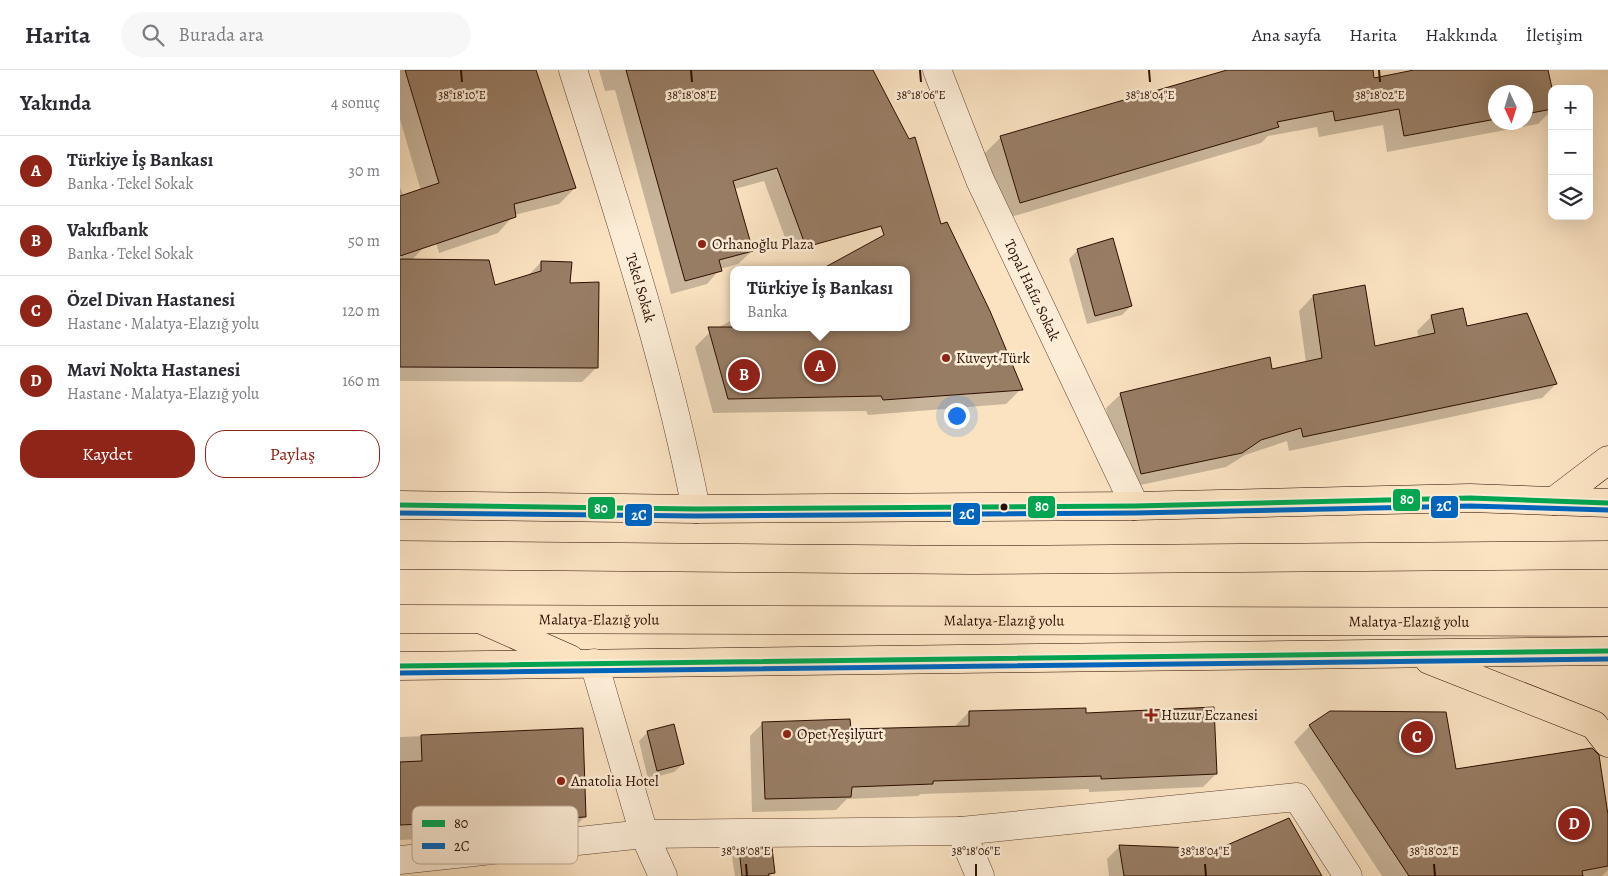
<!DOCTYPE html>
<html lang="tr">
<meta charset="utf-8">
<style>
body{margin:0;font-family:Alegreya,serif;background:#f7f7f7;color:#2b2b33}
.controls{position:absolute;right:15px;top:15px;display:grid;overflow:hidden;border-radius:10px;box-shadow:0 5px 20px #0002}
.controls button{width:45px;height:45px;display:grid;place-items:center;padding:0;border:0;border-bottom:1px solid #e1e1e2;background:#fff;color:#2b2b33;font:25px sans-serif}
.compass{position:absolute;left:1088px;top:15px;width:45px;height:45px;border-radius:50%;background:#fff;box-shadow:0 5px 20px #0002;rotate:176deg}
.you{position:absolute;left:556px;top:345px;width:18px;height:18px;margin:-12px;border:4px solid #fff;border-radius:50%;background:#1a73e8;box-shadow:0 0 0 8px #1a73e833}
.badge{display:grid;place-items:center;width:32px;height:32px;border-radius:50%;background:#8f2418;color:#fff;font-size:16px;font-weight:700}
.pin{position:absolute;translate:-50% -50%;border:2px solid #fff;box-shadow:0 1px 5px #0006}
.popup{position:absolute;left:330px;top:196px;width:180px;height:65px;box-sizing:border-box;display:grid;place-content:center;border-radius:10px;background:#fff;filter:drop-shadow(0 1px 4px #0005);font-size:16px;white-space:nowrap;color:#7c7c81}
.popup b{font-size:19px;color:#2b2b33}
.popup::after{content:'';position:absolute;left:50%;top:100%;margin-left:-10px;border:10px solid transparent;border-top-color:#fff}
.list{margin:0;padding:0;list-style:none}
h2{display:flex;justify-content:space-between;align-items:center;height:65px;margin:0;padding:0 20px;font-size:21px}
h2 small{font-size:16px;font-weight:400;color:#7c7c81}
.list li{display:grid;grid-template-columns:32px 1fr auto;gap:15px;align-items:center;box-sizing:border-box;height:70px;padding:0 20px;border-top:1px solid #e1e1e2}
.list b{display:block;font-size:19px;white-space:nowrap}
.list p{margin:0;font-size:16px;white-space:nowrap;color:#7c7c81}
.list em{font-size:16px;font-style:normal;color:#7c7c81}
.actions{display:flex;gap:10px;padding:15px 20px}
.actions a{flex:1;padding:11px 0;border:1px solid #8f2418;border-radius:20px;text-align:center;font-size:18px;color:#8f2418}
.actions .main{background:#8f2418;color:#fff}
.icon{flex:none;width:28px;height:28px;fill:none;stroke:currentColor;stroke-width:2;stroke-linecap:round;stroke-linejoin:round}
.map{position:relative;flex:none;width:1208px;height:806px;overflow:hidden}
header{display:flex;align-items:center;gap:30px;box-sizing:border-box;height:70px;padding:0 25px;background:#fff;border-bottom:1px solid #e1e1e2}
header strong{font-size:24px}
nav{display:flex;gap:28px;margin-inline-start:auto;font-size:18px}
.search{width:350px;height:45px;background:#f7f7f7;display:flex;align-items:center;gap:12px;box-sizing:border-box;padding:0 18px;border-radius:28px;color:#7c7c81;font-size:19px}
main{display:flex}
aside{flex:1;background:#fff}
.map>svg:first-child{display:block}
.shadow{fill:#0003;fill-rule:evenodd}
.building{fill:#987d65;stroke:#2d0e00}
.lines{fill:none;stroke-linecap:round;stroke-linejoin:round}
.minor-casing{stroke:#604330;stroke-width:29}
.major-casing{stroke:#2d0e00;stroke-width:29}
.highway-casing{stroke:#2d0e00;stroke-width:29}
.minor{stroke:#fcedd7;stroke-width:28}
.major{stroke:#fbe3c2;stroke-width:28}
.highway{stroke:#fbe3c2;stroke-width:28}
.bus-1-casing{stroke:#fcedd7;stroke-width:9}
.bus-2-casing{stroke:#fcedd7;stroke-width:9}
.bus-1{stroke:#00a651;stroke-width:5}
.bus-2{stroke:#0065bd;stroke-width:5}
.ticks{fill:none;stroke:#2d0e00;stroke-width:2}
.poi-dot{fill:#8f2418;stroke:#fcedd7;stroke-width:2}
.bus-dot{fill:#2d0e00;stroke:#fcedd7;stroke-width:2}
.labels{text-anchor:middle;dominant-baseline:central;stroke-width:5;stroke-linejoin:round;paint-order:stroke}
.poi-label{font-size:15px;fill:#2d0e00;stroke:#fcedd7;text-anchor:start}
.street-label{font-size:15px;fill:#2d0e00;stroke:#fcedd7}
.key{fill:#fcedd7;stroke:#beaa96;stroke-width:1}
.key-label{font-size:14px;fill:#2d0e00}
.ticks-label{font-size:12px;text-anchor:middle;fill:#2d0e00;stroke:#fcedd7;stroke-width:5;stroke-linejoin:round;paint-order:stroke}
.line-badge{stroke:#fcedd7;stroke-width:2}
.badge-label{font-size:14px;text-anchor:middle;font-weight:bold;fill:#fff}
</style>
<header>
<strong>Harita</strong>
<div class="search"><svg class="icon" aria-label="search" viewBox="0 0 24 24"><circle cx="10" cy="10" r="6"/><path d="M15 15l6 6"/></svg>Burada ara</div>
<nav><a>Ana sayfa</a><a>Harita</a><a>Hakkında</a><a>İletişim</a></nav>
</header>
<main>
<aside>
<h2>Yakında<small>4 sonuç</small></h2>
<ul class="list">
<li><span class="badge">A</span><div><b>Türkiye İş Bankası</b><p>Banka · Tekel Sokak</p></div><em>30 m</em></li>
<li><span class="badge">B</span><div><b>Vakıfbank</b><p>Banka · Tekel Sokak</p></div><em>50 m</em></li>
<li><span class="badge">C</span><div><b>Özel Divan Hastanesi</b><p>Hastane · Malatya-Elazığ yolu</p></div><em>120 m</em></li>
<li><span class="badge">D</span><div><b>Mavi Nokta Hastanesi</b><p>Hastane · Malatya-Elazığ yolu</p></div><em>160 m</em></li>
</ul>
<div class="actions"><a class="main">Kaydet</a><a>Paylaş</a></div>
</aside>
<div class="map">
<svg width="1208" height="806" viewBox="0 0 1208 806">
<rect width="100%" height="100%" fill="#fbe3c2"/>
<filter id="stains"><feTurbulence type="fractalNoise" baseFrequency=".004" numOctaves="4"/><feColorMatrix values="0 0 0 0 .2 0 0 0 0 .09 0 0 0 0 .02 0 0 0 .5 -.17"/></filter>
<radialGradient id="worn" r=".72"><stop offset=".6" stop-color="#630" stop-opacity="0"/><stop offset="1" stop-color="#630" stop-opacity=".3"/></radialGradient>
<g class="shadow">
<path d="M 0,0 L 134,0 L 175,118 L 159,134 L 114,145 L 98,163 L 39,183 L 0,49 Z"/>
<path d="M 199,0 L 471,0 L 540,156 L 621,319 L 606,334 L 468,345 L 466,341 L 313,343 L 295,277 L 310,262 L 334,249 L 334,257 L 506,257 L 512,149 L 390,181 L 364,111 L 335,119 L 352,181 L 338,194 L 320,199 L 307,214 L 271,224 L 215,20 L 205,21 Z"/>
<path d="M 831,0 L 972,0 L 973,9 L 1021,0 L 1147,0 L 1152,25 L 1152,40 L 1138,54 L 987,82 L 983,55 L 919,67 L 917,57 L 868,66 L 861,73 L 604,149 L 584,84 L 601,67 ZM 1096,22 L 1126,22 L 1126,52 L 1096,52 Z"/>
<path d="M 0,117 L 24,177 L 11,191 L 94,217 L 127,207 L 141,192 L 169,214 L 197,297 L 182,312 L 0,311 Z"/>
<path d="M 678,180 L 731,236 L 722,245 L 687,254 L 669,189 Z"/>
<path d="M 913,226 L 974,278 L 1019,268 L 1017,261 L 1032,246 L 1066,258 L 1156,314 L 1142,328 L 889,381 L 887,371 L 845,385 L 826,397 L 726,418 L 706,338 L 721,324 L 871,301 L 906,293 L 899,241 Z"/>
<path d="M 569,642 L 684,644 L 816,704 L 803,717 L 689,722 L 689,719 L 521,724 L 518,726 L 447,729 L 436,740 L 352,742 L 350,666 L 363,653 L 450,660 L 557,658 L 556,655 Z"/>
<path d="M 910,656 L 1055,700 L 1197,685 L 1208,753 L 1208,800 L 1202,806 L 982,806 L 894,672 Z"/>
<path d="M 182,660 L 185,746 L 169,763 L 0,770 L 0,667 Z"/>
<path d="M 248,662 L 283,694 L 274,702 L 248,709 L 239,671 Z"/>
<path d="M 720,776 L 921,806 L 709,806 L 707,789 Z"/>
<path d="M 339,780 L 374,802 L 370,806 L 335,806 L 332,787 Z"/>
</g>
<g class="building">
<path d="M 5,0 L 136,0 L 176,118 L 114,134 L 116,147 L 0,186 L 0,126 L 39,113 Z"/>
<path d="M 226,0 L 473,0 L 509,69 L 515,67 L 541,154 L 547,152 L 590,241 L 623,320 L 483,330 L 481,326 L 328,329 L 308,257 L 506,257 L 506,200 L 420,200 L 484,165 L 481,156 L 406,177 L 377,98 L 333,111 L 353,181 L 319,190 L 322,201 L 285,211 Z"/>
<path d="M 827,0 L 973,0 L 974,8 L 1014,0 L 1148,0 L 1152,18 L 1152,39 L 1126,44 L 1126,22 L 1096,22 L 1096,49 L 1004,66 L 999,39 L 935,51 L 933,41 L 877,52 L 879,57 L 620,133 L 600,66 Z"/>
<path d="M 713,168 L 732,236 L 695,246 L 677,179 Z"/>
<path d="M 0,189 L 89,190 L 95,215 L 141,201 L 141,191 L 172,192 L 170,213 L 199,212 L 198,298 L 0,297 Z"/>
<path d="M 965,215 L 975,276 L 1035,263 L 1031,245 L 1063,238 L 1067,256 L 1127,243 L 1157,314 L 903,367 L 901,358 L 861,370 L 842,383 L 741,404 L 720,323 L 870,287 L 872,299 L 922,288 L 913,225 Z"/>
<path d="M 814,637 L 817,704 L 701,709 L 701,706 L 533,711 L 533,714 L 452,717 L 451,727 L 365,729 L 362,652 L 450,649 L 451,659 L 569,656 L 569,641 L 686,638 L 686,643 Z"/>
<path d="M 930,641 L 1046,642 L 1056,699 L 1192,678 L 1199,685 L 1208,745 L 1208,796 L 1182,801 L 1183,806 L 1009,806 L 909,655 Z"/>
<path d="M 274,654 L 284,694 L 257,701 L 247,661 Z"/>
<path d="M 183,658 L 186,747 L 0,755 L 0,692 L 22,691 L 21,665 Z"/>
<path d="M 889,748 L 922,806 L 724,806 L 719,775 L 818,779 Z"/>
<path d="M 372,778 L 375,803 L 368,804 L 369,806 L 342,806 L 339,779 Z"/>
</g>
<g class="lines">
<defs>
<g id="minor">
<path id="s1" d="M 173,0 C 219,145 267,290 296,439"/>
<path id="s2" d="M 537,0 L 580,110 L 735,436"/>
<path d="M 194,593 L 244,764 L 263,806"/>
<path d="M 561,761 L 897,727 L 948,806"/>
<path d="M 0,790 L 244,764 L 561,761 L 580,806"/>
</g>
<g id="major">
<path d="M 1154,431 L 1208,390"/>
<path d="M 0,435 L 296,439 L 735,436 L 1070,428 L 1208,433"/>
<path d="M 82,550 L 170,589"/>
<path d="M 1029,590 L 1194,655 L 1208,673"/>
<path d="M 0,596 L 1208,581"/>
</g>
<g id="highway">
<path d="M 0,485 L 573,490 L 1208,485"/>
<path id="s3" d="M 0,549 L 1208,552"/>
</g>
</defs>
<use href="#minor" class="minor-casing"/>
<use href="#major" class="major-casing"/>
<use href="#highway" class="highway-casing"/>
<use href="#minor" class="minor"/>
<use href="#major" class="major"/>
<use href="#highway" class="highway"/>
<defs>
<g id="bus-1">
<path d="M 0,435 L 296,439 L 735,436 L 1070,428 L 1208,433"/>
<path d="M 0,596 L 1208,581"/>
</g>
<g id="bus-2">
<path d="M 0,443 L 296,446 L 735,443 L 1070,436 L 1208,440"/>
<path d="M 0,603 L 1208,589"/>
</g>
</defs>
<use href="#bus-1" class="bus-1-casing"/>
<use href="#bus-2" class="bus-2-casing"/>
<use href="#bus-1" class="bus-1"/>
<use href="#bus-2" class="bus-2"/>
</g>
<path class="ticks" d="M 61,0 L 62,12M 291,0 L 292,12M 520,0 L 521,12M 749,0 L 750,12M 979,0 L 980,12M 346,794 L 347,806M 576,794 L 576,806M 805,794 L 806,806M 1034,794 L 1035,806"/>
<g class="poi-dot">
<circle cx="302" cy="174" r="5"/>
<circle cx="546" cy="288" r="5"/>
<path d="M748.5 637.5h5v5h5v5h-5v5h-5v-5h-5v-5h5z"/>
<circle cx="387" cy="664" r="5"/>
<circle cx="161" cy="711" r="5"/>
</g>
<circle class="bus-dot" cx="604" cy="437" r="4.5"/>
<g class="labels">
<g class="poi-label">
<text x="312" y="174">Orhanoğlu Plaza</text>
<text x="556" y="288">Kuveyt Türk</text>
<text x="761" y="645">Huzur Eczanesi</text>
<text x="397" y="664">Opet Yeşilyurt</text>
<text x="171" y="711">Anatolia Hotel</text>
</g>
<g class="street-label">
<text stroke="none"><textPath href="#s1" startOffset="228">Tekel Sokak</textPath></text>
<text stroke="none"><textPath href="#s2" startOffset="240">Topal Hafız Sokak</textPath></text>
<text stroke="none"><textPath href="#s3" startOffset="199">Malatya-Elazığ yolu</textPath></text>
<text stroke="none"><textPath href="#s3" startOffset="604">Malatya-Elazığ yolu</textPath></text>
<text stroke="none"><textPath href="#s3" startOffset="1009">Malatya-Elazığ yolu</textPath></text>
</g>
</g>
<rect x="12" y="736" width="166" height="58" rx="8" class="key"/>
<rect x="22" y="750" width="23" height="7" fill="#00a651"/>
<rect x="22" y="773" width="23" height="6" fill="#0065bd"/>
<g class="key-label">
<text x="54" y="758">80</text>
<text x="54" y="781">2C</text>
</g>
<g class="ticks-label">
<text x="62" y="29">38°18'10"E</text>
<text x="292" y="29">38°18'08"E</text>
<text x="521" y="29">38°18'06"E</text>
<text x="750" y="29">38°18'04"E</text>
<text x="980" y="29">38°18'02"E</text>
<text x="346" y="785">38°18'08"E</text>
<text x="576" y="785">38°18'06"E</text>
<text x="805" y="785">38°18'04"E</text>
<text x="1034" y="785">38°18'02"E</text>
</g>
<g class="line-badge">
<rect x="992" y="418" width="29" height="24" rx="5" fill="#00a651"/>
<rect x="1030" y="425" width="29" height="24" rx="5" fill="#0065bd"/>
<rect x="627" y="425" width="29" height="24" rx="5" fill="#00a651"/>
<rect x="187" y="426" width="29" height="24" rx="5" fill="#00a651"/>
<rect x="552" y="432" width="29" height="24" rx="5" fill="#0065bd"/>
<rect x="224" y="433" width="29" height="24" rx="5" fill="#0065bd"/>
</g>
<g class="badge-label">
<text x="1007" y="434">80</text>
<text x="1044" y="441">2C</text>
<text x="642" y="441">80</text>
<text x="201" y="443">80</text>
<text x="567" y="449">2C</text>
<text x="239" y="450">2C</text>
</g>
<rect width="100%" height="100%" filter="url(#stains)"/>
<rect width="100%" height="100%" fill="url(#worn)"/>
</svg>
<div class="controls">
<button>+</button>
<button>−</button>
<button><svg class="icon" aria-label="layers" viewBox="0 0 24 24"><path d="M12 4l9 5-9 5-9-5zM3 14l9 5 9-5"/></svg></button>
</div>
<svg class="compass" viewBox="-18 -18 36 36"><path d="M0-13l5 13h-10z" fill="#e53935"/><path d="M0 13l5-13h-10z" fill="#7c7c81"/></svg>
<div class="you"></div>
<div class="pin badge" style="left:420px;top:296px">A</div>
<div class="popup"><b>Türkiye İş Bankası</b>Banka</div>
<div class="pin badge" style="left:344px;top:305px">B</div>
<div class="pin badge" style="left:1017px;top:667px">C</div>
<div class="pin badge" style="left:1174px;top:754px">D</div>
</div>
</main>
